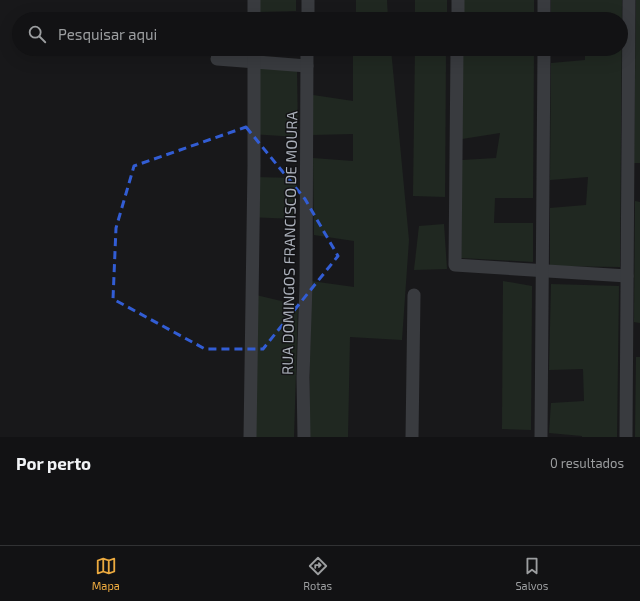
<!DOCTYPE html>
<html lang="pt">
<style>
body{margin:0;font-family:"Exo 2",sans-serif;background:#1f2022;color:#f1f3f6}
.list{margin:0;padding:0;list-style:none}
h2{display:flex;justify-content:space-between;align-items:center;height:52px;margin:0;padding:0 16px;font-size:17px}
h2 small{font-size:13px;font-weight:400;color:#9c9ea0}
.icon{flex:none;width:22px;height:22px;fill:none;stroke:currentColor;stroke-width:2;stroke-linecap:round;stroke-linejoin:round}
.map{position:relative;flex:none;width:640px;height:437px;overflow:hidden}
.search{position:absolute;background:#121214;box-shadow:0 4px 16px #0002;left:12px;right:12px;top:12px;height:44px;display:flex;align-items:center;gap:10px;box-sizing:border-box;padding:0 14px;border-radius:22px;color:#9c9ea0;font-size:15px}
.sheet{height:108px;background:#121214}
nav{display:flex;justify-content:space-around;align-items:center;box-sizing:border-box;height:56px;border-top:1px solid #313234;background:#121214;font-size:11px;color:#9c9ea0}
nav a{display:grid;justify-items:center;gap:2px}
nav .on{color:#ecaa3f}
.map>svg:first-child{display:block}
.green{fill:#202821}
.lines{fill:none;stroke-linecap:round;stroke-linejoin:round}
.street{stroke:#393b3f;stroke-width:13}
.marked{fill:none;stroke:#325dd4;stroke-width:3;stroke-dasharray:8 5;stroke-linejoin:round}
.labels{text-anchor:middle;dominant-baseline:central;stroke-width:3;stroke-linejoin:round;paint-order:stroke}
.street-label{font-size:15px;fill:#abb0ba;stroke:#131315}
</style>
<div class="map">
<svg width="640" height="437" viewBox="0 0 640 437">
<rect width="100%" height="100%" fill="#18181a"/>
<g class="green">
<path d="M 257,0 L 296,0 L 296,11 L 258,12 Z"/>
<path d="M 356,0 L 387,0 L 388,19 L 314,19 L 315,12 L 356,14 Z"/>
<rect x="415" y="0" width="32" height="19"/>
<path d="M 463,0 L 534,0 L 534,19 L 462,19 Z"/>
<path d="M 551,0 L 622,0 L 620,267 L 550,266 L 550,208 L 586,205 L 588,177 L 550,180 L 551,63 L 585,60 L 585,49 L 621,49 L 621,19 L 551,19 Z"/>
<path d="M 636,0 L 640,0 L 640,163 L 634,163 Z"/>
<path d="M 314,49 L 391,49 L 409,240 L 402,340 L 350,337 L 348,437 L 309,437 L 311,281 L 354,287 L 354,241 L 314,235 L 313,158 L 353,161 L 353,134 L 313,135 L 313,95 L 353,101 L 353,54 L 314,51 Z"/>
<path d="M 415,49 L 446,49 L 445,197 L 413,196 Z"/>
<path d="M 462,49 L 534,49 L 533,198 L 495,198 L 494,223 L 533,223 L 533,262 L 461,258 L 462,160 L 496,158 L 500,133 L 462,139 Z"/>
<path d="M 257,66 L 297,71 L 298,137 L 251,134 Z"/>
<path d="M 252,177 L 297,178 L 295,219 L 251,217 Z"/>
<path d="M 635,201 L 640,202 L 640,323 L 634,322 Z"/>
<path d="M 444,224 L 447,269 L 414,270 L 419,226 Z"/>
<path d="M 503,281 L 532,286 L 531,430 L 502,429 Z"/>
<path d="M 551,284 L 619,286 L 617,437 L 582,437 L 582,436 L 549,433 L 551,403 L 584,401 L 583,369 L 549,370 Z"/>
<path d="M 256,295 L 298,305 L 294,437 L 255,437 Z"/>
<path d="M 636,357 L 640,357 L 640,437 L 635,437 Z"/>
</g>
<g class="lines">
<g class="street">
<path d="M 254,19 L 254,0"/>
<path d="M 308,19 L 308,0"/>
<path d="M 458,19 L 458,0"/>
<path d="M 544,19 L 544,0"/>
<path d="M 457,49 L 455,265 L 627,276"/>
<path d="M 217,59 L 307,66"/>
<path d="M 250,437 L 254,165 L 254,49"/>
<path d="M 304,437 L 303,377 L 306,284 L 307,49"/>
<path d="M 412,437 L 414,295"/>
<path d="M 541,437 L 544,49"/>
<path d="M 626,437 L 629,0"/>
</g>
</g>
<path class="marked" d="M 246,127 L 305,199 L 338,256 L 263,349 L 205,349 L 113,299 L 116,228 L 134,166 Z"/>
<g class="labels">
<g class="street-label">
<text transform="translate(289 243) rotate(-89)">RUA DOMINGOS FRANCISCO DE MOURA</text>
</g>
</g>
</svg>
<div class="search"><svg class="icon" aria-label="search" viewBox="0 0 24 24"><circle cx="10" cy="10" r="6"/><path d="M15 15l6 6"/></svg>Pesquisar aqui</div>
</div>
<section class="sheet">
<h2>Por perto<small>0 resultados</small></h2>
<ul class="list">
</ul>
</section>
<nav>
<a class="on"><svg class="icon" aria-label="map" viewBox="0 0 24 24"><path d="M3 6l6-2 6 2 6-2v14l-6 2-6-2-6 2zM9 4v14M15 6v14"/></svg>Mapa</a>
<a><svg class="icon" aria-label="directions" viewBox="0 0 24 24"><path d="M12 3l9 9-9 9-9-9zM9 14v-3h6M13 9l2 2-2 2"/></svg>Rotas</a>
<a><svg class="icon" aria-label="saved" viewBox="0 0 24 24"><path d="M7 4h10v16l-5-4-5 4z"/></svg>Salvos</a>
</nav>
